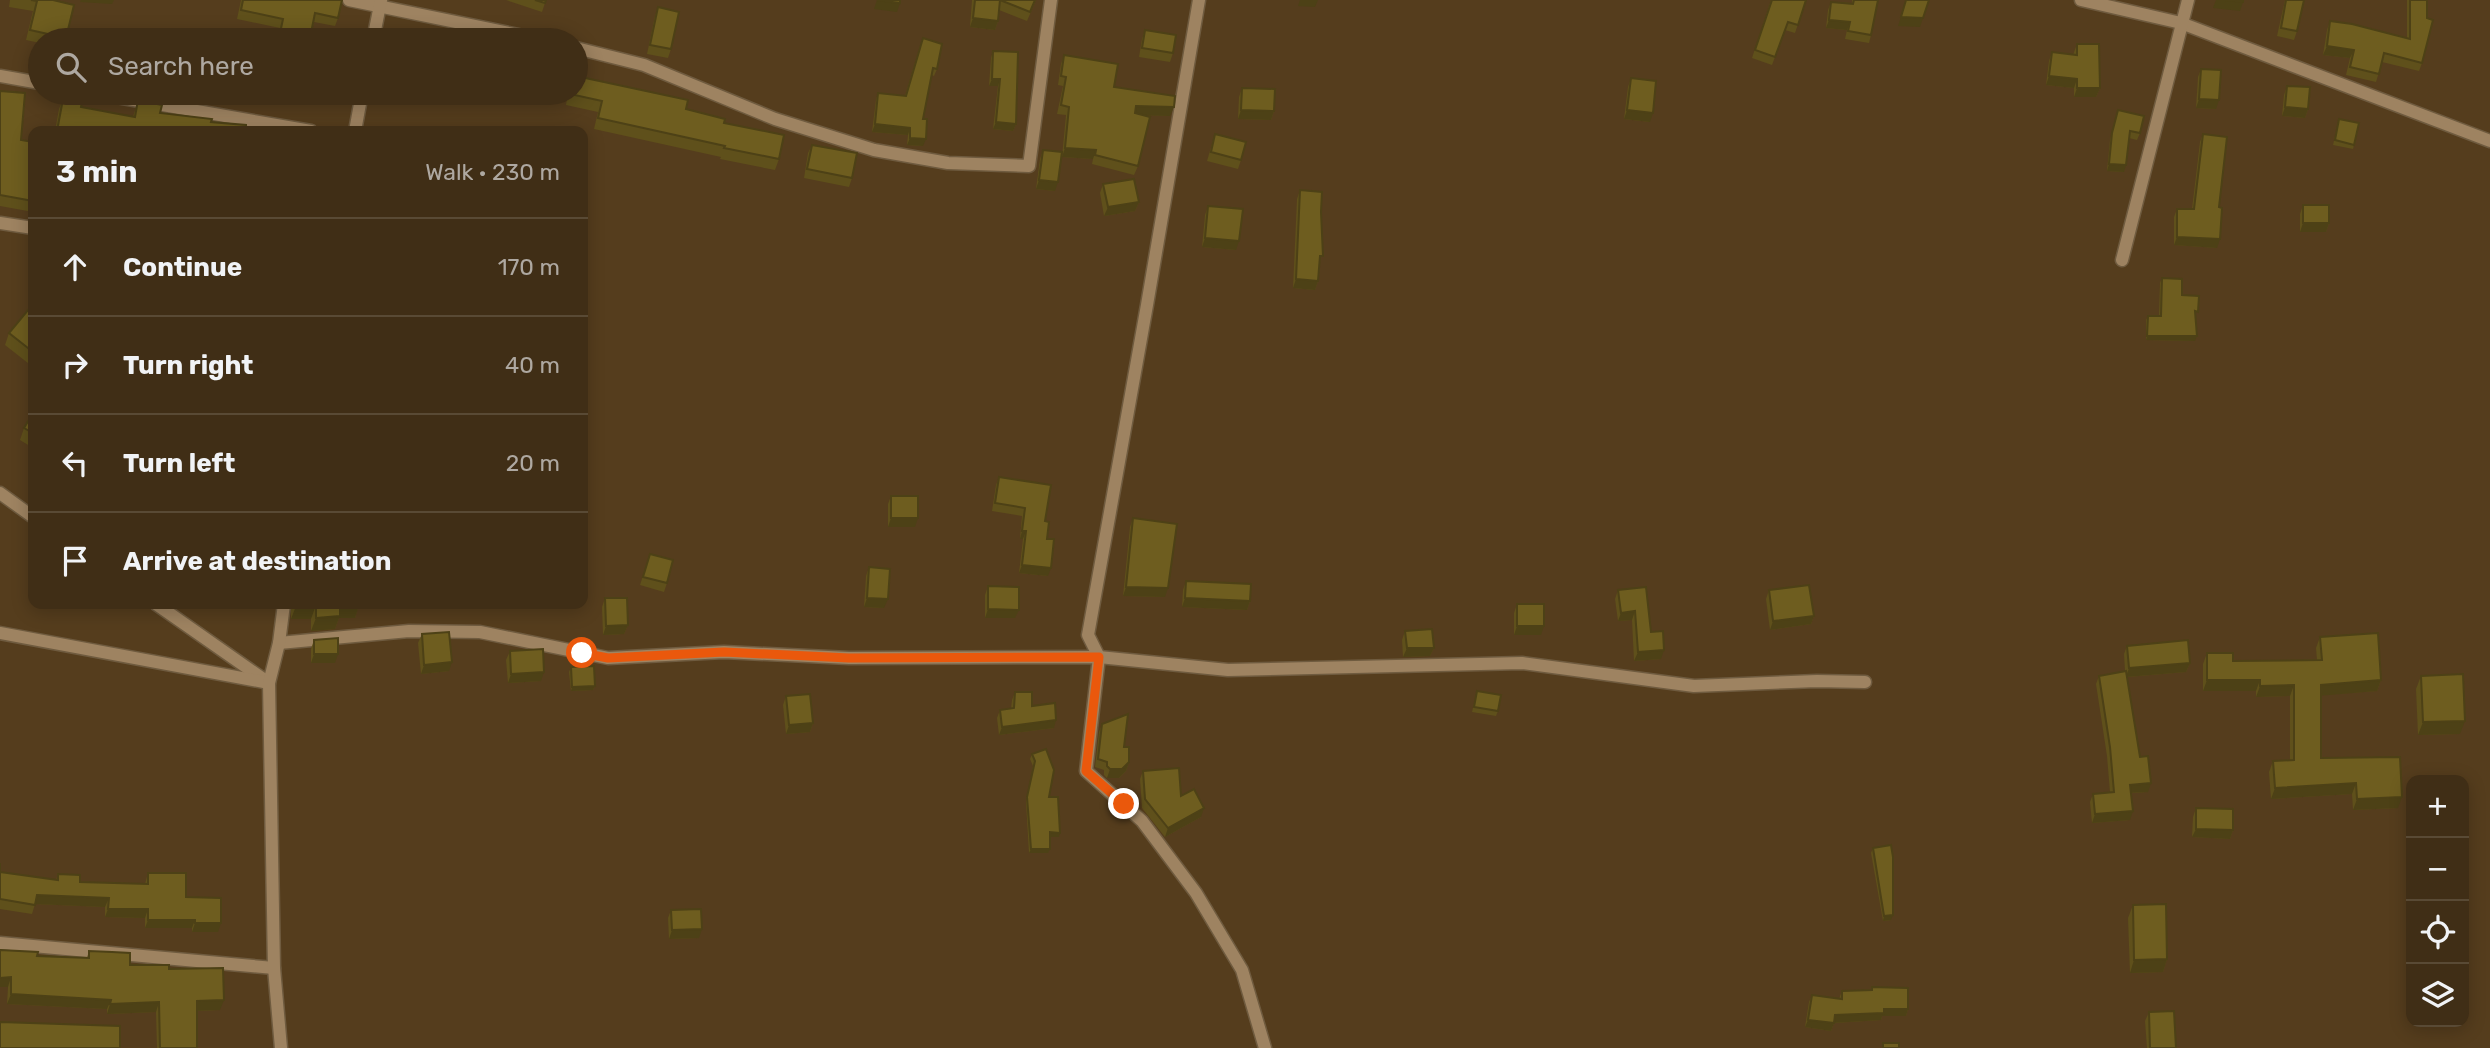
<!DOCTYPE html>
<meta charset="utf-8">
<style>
body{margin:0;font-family:Rubik,sans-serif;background:#47361f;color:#f1f3f6}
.controls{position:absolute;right:21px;bottom:21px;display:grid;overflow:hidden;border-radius:14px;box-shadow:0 4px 18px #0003}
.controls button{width:63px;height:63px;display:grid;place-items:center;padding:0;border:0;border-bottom:2px solid #594a35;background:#402e16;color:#f1f3f6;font:35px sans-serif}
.stop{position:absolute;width:21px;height:21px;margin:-16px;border:5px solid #ea580c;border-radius:50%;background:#fff}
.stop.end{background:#ea580c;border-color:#fff;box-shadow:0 2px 7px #0008}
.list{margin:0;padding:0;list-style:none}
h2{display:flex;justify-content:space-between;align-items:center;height:91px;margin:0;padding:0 28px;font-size:30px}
h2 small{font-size:23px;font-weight:400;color:#aea8a1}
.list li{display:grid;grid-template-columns:46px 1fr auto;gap:21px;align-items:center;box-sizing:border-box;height:98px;padding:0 28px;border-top:2px solid #594a35}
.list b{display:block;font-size:26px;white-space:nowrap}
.list em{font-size:23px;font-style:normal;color:#aea8a1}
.icon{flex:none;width:38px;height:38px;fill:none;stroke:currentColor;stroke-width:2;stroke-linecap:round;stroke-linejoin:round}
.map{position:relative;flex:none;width:2490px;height:1048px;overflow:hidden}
.search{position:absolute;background:#402e16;box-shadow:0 4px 18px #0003;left:28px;top:28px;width:560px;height:77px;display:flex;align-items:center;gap:18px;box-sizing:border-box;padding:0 24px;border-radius:38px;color:#aea8a1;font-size:26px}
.panel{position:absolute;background:#402e16;box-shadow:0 4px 18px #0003;left:28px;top:126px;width:560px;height:483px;border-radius:14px}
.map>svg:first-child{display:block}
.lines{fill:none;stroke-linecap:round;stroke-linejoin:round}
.minor-casing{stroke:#6f5b3f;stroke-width:15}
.minor{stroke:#9e8361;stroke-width:12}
.wall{fill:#5f501b}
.shaded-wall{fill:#4d4116}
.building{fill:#6e5d1f;stroke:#4d4116;stroke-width:2}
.route{stroke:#ea580c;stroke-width:9}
</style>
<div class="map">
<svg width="2490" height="1048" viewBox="0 0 2490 1048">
<rect width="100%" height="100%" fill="#553d1d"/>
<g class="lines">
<defs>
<g id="minor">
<path d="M 349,0 L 543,40"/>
<path d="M 1199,0 L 1147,305 L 1088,635 L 1099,657 L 1086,771 L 1142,821 L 1196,893 L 1242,970 L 1265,1048"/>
<path d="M 2081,0 L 2181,23 L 2490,141"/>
<path d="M 373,40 L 381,0"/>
<path d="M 576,48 L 644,65 L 775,119 L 874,150 L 948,163 L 1029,166 L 1051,0"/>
<path d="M 0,76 L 40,83"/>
<path d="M 94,93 L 311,131"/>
<path d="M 355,131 L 362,93"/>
<path d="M 0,223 L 33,228"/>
<path d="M 2122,260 L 2188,0"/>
<path d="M 0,493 L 33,517"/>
<path d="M 156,604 L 266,681"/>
<path d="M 0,633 L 269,683"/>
<path d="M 279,643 L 409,631 L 480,632 L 608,658 L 724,652 L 849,658 L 1099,657 L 1228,670 L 1522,663 L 1694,686 L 1817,681 L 1865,682"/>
<path d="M 0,943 L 274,968"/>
<path d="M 281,1048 L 274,968 L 269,683 L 279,643 L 284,604"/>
</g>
</defs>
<use href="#minor" class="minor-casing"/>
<use href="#minor" class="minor"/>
</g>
<g class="wall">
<path d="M 10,0 L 53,0 L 74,5 L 65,40 L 40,40 L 40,43 L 26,40 L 33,11 L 9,7 Z"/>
<path d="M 241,0 L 342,0 L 338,18 L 335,26 L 314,22 L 310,40 L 277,40 L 280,28 L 237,19 Z"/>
<path d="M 506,0 L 546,0 L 542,12 Z"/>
<path d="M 972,0 L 1036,0 L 1027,21 L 999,10 L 998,21 L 995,30 L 970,27 Z"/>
<path d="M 1771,0 L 1806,0 L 1795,33 L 1785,30 L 1772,65 L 1752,58 Z"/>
<path d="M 1852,0 L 1878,0 L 1871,35 L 1869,43 L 1845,39 L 1847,30 L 1826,28 L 1828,10 L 1831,2 L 1852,3 Z"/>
<path d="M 2285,0 L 2297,31 L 2294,40 L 2277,36 Z"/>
<path d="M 2407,0 L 2427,0 L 2422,63 L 2419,71 L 2382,62 L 2376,82 L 2346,75 L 2350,58 L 2323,55 L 2327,30 L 2330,21 L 2407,38 Z"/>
<path d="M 658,7 L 671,49 L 668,58 L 647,54 L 655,16 Z"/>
<path d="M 1145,30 L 1173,53 L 1170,62 L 1139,57 L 1142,39 Z"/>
<path d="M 2077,44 L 2100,88 L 2096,97 L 2074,97 L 2074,88 L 2046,85 L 2049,61 L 2052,52 L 2073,55 Z"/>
<path d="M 920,46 L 937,69 L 934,76 L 932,75 L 923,119 L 923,146 L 907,145 L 908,135 L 872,132 L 876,100 L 878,93 L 905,96 Z"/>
<path d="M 993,51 L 1016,124 L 1013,131 L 993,129 L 998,86 L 989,86 L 991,58 Z"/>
<path d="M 1064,55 L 1114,87 L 1170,116 L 1143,115 L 1138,166 L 1134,175 L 1092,164 L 1093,159 L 1062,157 L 1066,115 L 1057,114 L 1063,86 L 1058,85 L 1061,64 Z"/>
<path d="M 2201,69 L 2216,109 L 2196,108 L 2198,77 Z"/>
<path d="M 1631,78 L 1650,122 L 1624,119 L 1628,87 Z"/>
<path d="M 2287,86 L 2308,109 L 2305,118 L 2282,116 L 2284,95 Z"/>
<path d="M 1242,88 L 1274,111 L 1271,120 L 1238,119 L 1239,97 Z"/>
<path d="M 0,91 L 21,140 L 33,142 L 33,212 L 0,206 Z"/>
<path d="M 568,93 L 576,93 L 686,109 L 724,123 L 779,159 L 775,170 L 720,159 L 721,157 L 594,129 L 598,112 L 566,105 Z"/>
<path d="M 63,99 L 81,107 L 133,117 L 138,100 L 160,113 L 211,122 L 246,131 L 55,131 L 59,109 Z"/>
<path d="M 2118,110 L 2140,133 L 2137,140 L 2129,138 L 2124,172 L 2107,171 L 2110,140 Z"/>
<path d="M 2339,119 L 2354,145 L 2353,149 L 2333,145 Z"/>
<path d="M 1215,134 L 1241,160 L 1238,169 L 1207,161 Z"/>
<path d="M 2203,134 L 2219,207 L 2217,248 L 2174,245 L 2174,217 L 2177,209 L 2192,209 L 2200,142 Z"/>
<path d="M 812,145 L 852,178 L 849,187 L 804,178 L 808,153 Z"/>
<path d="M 1043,150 L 1055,191 L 1036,189 L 1040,159 Z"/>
<path d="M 1103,184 L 1139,202 L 1135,211 L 1104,216 L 1100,193 Z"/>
<path d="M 1300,190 L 1321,212 L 1320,265 L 1318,281 L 1315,290 L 1293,288 L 1297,199 Z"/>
<path d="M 2303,205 L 2329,223 L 2326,232 L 2300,232 L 2300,214 Z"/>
<path d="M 1208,206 L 1236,250 L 1202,247 L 1205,215 Z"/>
<path d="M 2162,278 L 2182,295 L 2196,316 L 2195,341 L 2146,340 L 2146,320 L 2148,316 L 2159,316 L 2160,283 Z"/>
<path d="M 33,304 L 33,367 L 5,345 L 9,333 Z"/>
<path d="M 33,413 L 33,448 L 20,440 L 24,428 Z"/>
<path d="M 999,477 L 1045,521 L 1047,539 L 1048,576 L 1019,573 L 1023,539 L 1020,539 L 1022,516 L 992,511 L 996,485 Z"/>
<path d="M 891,496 L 915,527 L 888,527 L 888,504 Z"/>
<path d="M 1133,518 L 1165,597 L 1123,596 L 1130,527 Z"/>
<path d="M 650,554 L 667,583 L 664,592 L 640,585 Z"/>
<path d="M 869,567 L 884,608 L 864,607 L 866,576 Z"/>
<path d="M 1186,581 L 1250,601 L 1247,610 L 1182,607 L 1183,590 Z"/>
<path d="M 988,586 L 1015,618 L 985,618 L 985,595 Z"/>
<path d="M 1618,590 L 1651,632 L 1661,659 L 1634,661 L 1632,620 L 1618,621 L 1615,599 Z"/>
<path d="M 1769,590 L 1814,616 L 1811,624 L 1770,630 L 1766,599 Z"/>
<path d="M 605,598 L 628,625 L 624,634 L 603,635 L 602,607 Z"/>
<path d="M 291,604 L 359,604 L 355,618 L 339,618 L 335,629 L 311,631 L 311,619 L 291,619 Z"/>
<path d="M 1517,604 L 1541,635 L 1514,635 L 1514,613 Z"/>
<path d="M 1405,631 L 1434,648 L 1430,656 L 1403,657 L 1402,640 Z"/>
<path d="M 422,634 L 449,671 L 421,674 L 418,643 Z"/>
<path d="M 2320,637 L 2381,680 L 2377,691 L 2321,695 L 2321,758 L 2398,808 L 2353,810 L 2352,794 L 2271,799 L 2269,772 L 2273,761 L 2290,760 L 2290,696 L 2256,697 L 2256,691 L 2203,691 L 2203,664 L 2207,653 L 2233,661 L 2317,660 L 2316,648 Z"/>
<path d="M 314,640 L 335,663 L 311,663 L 311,649 Z"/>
<path d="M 2127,646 L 2190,663 L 2186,672 L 2127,677 L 2140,757 L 2148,792 L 2131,793 L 2130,820 L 2092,823 L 2090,802 L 2093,794 L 2110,792 L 2107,756 L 2096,684 L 2099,676 L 2125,671 L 2124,654 Z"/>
<path d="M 510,651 L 541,681 L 508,683 L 506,660 Z"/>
<path d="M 571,667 L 595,686 L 593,690 L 571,691 L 569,672 Z"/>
<path d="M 2421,676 L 2460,734 L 2418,735 L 2416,689 Z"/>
<path d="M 1477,691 L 1498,711 L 1496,716 L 1472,712 Z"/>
<path d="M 1015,692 L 1032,706 L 1054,728 L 999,735 L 997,718 L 1000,710 L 1011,709 L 1012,700 Z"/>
<path d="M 786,696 L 813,723 L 810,732 L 786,734 L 783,705 Z"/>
<path d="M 1102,724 L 1124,747 L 1129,762 L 1126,771 L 1119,778 L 1107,778 L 1104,775 L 1104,770 L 1095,767 L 1099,732 Z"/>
<path d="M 1032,754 L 1049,797 L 1059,837 L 1050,837 L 1048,853 L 1029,853 L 1026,802 L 1033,766 L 1030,759 Z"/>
<path d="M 1143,771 L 1181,796 L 1201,817 L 1165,837 L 1142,808 L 1140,779 Z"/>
<path d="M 2196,808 L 2233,830 L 2230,839 L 2192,837 L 2193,817 Z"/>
<path d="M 1873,848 L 1891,920 L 1883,921 L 1871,853 Z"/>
<path d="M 0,863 L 0,872 L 56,880 L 58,874 L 80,882 L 145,884 L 148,873 L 186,897 L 218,932 L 192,932 L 192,928 L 145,928 L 145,918 L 105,917 L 105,907 L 35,904 L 32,914 L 0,909 Z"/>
<path d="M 2133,905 L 2167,959 L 2163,972 L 2130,973 L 2128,918 Z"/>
<path d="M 671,910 L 699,938 L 669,939 L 668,918 Z"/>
<path d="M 89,951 L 130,965 L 169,969 L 220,1010 L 197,1011 L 197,1048 L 157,1048 L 156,1012 L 107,1014 L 107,1009 L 7,1004 L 8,987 L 0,987 L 37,956 L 87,958 Z"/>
<path d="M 1872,987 L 1908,1009 L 1906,1016 L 1882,1016 L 1881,1020 L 1834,1023 L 1831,1031 L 1805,1027 L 1809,1002 L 1812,995 L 1839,999 L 1842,991 L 1871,990 Z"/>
<path d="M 2149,1012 L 2176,1048 L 2147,1048 L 2145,1021 Z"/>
</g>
<g class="shaded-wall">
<path d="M 81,0 L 114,0 L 112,4 L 80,2 Z"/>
<path d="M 877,0 L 900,3 L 897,12 L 874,9 Z"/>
<path d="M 1300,0 L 1318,0 L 1315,7 L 1298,6 Z"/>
<path d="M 2216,0 L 2225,0 L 2243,2 L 2240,11 L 2213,8 Z"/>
<path d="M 1901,17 L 1923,18 L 1920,27 L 1898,26 Z"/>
<path d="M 973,18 L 998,21 L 995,30 L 970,27 Z"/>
<path d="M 1829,20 L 1850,22 L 1847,30 L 1826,28 Z"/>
<path d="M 2327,46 L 2354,50 L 2350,58 L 2323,55 Z"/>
<path d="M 2049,76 L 2077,79 L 2074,88 L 2046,85 Z"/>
<path d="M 992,79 L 1000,79 L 998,86 L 989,86 Z"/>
<path d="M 2077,88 L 2100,88 L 2096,97 L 2074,97 Z"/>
<path d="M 2199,99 L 2219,100 L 2216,109 L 2196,108 Z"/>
<path d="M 1136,106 L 1174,107 L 1170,116 L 1133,115 Z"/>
<path d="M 2285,107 L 2308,109 L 2305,118 L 2282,116 Z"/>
<path d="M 1241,110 L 1274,111 L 1271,120 L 1238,119 Z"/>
<path d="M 1627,110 L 1653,113 L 1650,122 L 1624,119 Z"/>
<path d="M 996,122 L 1016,124 L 1013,131 L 993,129 Z"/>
<path d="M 875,124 L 910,128 L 908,135 L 872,132 Z"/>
<path d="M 910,138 L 926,139 L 923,146 L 907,145 Z"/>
<path d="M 1065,148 L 1096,150 L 1093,159 L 1062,157 Z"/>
<path d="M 2109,164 L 2126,165 L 2124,172 L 2107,171 Z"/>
<path d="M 1039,180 L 1058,182 L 1055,191 L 1036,189 Z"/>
<path d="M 1139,202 L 1135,211 L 1104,216 L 1108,207 Z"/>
<path d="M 2303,223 L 2329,223 L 2326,232 L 2300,232 Z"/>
<path d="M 2177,237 L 2220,239 L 2217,248 L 2174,245 Z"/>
<path d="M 1205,238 L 1239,241 L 1236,250 L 1202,247 Z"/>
<path d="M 1296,279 L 1318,281 L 1315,290 L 1293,288 Z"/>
<path d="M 2147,336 L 2197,336 L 2195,341 L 2146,340 Z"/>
<path d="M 891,518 L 918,518 L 915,527 L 888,527 Z"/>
<path d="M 1022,531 L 1026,531 L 1023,539 L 1020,539 Z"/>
<path d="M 1022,565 L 1051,568 L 1048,576 L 1019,573 Z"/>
<path d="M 1126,587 L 1168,588 L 1165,597 L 1123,596 Z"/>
<path d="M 867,598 L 888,599 L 884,608 L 864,607 Z"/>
<path d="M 1185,598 L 1250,601 L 1247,610 L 1182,607 Z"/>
<path d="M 316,605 L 311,619 L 291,619 L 296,606 Z"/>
<path d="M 340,605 L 359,605 L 355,618 L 339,618 L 335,629 L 311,631 L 316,618 Z"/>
<path d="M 988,609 L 1019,610 L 1015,618 L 985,618 Z"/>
<path d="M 1635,611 L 1632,620 L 1618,621 L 1621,613 Z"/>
<path d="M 1814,616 L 1811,624 L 1770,630 L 1773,621 Z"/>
<path d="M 628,625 L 624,634 L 603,635 L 606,626 Z"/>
<path d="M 1517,626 L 1544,626 L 1541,635 L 1514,635 Z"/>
<path d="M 1407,648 L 1434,648 L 1430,656 L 1403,657 Z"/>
<path d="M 1664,650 L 1661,659 L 1634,661 L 1638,652 Z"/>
<path d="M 314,654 L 338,654 L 335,663 L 311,663 Z"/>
<path d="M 452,662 L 449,671 L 421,674 L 424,665 Z"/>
<path d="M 2190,663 L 2186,672 L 2126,677 L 2129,668 Z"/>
<path d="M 544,672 L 541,681 L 508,683 L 511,674 Z"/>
<path d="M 2207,680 L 2260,680 L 2256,691 L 2203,691 Z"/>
<path d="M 2381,680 L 2377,691 L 2317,696 L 2321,685 Z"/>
<path d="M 2294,685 L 2290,696 L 2256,697 L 2260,686 Z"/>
<path d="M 595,686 L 593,690 L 571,691 L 572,687 Z"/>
<path d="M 1056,720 L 1054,728 L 999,735 L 1002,727 Z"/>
<path d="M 2465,721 L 2460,734 L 2418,735 L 2423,722 Z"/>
<path d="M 813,723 L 810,732 L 786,734 L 789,725 Z"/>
<path d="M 1129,762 L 1126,771 L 1119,778 L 1107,778 L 1110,769 Z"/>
<path d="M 2151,783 L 2148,792 L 2127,793 L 2130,785 Z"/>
<path d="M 2356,783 L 2352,794 L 2271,799 L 2275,788 Z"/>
<path d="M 2402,797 L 2398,808 L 2353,810 L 2357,799 Z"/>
<path d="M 1204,808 L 1201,817 L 1165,837 L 1168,828 Z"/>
<path d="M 2133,811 L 2130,820 L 2092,823 L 2095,814 Z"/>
<path d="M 2196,829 L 2233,830 L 2230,839 L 2192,837 Z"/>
<path d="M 1050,832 L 1060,833 L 1059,837 L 1048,837 Z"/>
<path d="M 1031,849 L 1050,849 L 1048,853 L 1029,853 Z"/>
<path d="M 37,895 L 109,898 L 105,907 L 34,904 Z"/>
<path d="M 108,909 L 148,909 L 145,918 L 105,917 Z"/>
<path d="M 1893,915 L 1891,920 L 1883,921 L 1884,916 Z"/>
<path d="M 148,920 L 195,920 L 192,928 L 145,928 Z"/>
<path d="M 195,923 L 221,923 L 218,932 L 192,932 Z"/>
<path d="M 702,929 L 699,938 L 669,939 L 672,930 Z"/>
<path d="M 2167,959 L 2163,972 L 2130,973 L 2134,960 Z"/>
<path d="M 11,977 L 8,987 L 0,987 L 0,978 Z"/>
<path d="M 11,994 L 111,1000 L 107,1009 L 7,1004 Z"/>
<path d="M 224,1000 L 220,1010 L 193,1011 L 197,1001 Z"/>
<path d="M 159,1002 L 156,1012 L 107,1014 L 110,1004 Z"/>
<path d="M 1884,1009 L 1908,1009 L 1906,1016 L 1882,1016 L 1881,1020 L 1832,1023 L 1835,1015 Z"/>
<path d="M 1808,1020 L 1834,1023 L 1831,1031 L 1805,1027 Z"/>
</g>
<g class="building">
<path d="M 31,0 L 53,0 L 74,5 L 66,38 L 30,30 L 37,1 Z"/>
<path d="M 243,0 L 342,0 L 338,18 L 315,13 L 310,38 L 280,33 L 283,19 L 241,10 Z"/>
<path d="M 535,0 L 546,0 L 545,3 Z"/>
<path d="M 877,0 L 900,0 L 900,3 Z"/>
<path d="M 975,0 L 1035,0 L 1030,12 L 1000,0 L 998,21 L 973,18 Z"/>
<path d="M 1772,0 L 1806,0 L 1798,25 L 1788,22 L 1775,57 L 1755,50 Z"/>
<path d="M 1854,0 L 1878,0 L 1871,35 L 1848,31 L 1850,22 L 1829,20 L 1831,2 L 1853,4 Z"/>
<path d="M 1906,0 L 1929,0 L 1923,18 L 1901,17 Z"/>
<path d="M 2225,0 L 2243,0 L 2243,2 Z"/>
<path d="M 2286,0 L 2304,0 L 2297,31 L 2281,28 Z"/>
<path d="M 2410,0 L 2427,0 L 2427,18 L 2433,20 L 2422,63 L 2384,53 L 2379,74 L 2350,67 L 2354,50 L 2327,46 L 2330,21 L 2352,24 L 2410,39 Z"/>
<path d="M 658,7 L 679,12 L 671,49 L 650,45 Z"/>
<path d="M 1145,30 L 1176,35 L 1173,53 L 1142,48 Z"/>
<path d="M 923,38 L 942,44 L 937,69 L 933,68 L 923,119 L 927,119 L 926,139 L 910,138 L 910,128 L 875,124 L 878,93 L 906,96 Z"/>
<path d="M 2077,44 L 2099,44 L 2100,88 L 2077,88 L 2077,79 L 2049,76 L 2052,52 L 2077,55 Z"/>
<path d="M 993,51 L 1018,52 L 1016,124 L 996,122 L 1000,79 L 992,79 Z"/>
<path d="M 1064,55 L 1118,64 L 1114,87 L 1175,96 L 1174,107 L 1136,106 L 1135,113 L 1150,117 L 1138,166 L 1095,155 L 1096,150 L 1065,148 L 1069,107 L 1061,105 L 1066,77 L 1061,76 Z"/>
<path d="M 2201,69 L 2221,70 L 2219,100 L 2199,99 Z"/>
<path d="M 576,76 L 688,100 L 686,109 L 725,119 L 724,123 L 784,135 L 779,159 L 724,148 L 725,146 L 598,118 L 602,101 L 570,94 L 570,93 L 576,93 Z"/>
<path d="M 1631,78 L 1656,81 L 1653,113 L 1627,110 Z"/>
<path d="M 2287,86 L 2310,87 L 2308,109 L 2285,107 Z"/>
<path d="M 1242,88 L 1275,89 L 1274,111 L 1241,110 Z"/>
<path d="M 0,91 L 25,93 L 21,140 L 33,142 L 33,201 L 0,195 Z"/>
<path d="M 63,99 L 82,102 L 81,107 L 135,117 L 138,100 L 162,105 L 160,113 L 212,119 L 211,122 L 246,125 L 246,131 L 57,131 Z"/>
<path d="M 2118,110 L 2144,116 L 2140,133 L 2130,131 L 2126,165 L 2109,164 L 2112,133 Z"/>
<path d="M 2339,119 L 2359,123 L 2354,145 L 2335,140 Z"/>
<path d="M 1215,134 L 1246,142 L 1241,160 L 1211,152 Z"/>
<path d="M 2203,134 L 2227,137 L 2219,207 L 2222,208 L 2220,239 L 2177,237 L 2177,209 L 2194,209 Z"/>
<path d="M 812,145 L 857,153 L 852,178 L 807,169 Z"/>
<path d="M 1043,150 L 1062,152 L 1058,182 L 1039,180 Z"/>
<path d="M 1134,179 L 1139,202 L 1108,207 L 1103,184 Z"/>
<path d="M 1300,190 L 1322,192 L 1321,212 L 1323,256 L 1320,256 L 1318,281 L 1296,279 Z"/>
<rect x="2303" y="205" width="26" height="18"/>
<path d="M 1208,206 L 1243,209 L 1239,241 L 1205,238 Z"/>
<path d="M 2162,278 L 2182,279 L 2182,295 L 2199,296 L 2198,312 L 2195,311 L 2197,336 L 2147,336 L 2148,316 L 2161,316 Z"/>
<path d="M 33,304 L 33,352 L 9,333 Z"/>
<path d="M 33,413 L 33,433 L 24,428 Z"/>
<path d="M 999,477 L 1051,485 L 1045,521 L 1049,522 L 1047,539 L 1054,539 L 1051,568 L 1022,565 L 1026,531 L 1022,531 L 1025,508 L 995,503 Z"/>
<rect x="891" y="496" width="27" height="22"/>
<path d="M 1133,518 L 1177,524 L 1168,588 L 1126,587 Z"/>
<path d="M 650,554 L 673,560 L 667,583 L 643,577 Z"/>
<path d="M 869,567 L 890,569 L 888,599 L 867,598 Z"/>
<path d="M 1186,581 L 1251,584 L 1250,601 L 1185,598 Z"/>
<path d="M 1809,585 L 1814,616 L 1773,621 L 1769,590 Z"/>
<path d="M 988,586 L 1019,587 L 1019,610 L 988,609 Z"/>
<path d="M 1646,587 L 1651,632 L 1663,631 L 1664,650 L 1638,652 L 1635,611 L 1621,613 L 1618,590 Z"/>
<path d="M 605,598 L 627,598 L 628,625 L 606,626 Z"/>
<path d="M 296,604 L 359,604 L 359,605 L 340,605 L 340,616 L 316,618 L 316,605 L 296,606 Z"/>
<rect x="1517" y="604" width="27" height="22"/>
<path d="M 1432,629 L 1434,648 L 1407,648 L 1405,631 Z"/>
<path d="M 449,632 L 452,662 L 424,665 L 422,634 Z"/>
<path d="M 2378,633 L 2381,680 L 2321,685 L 2321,758 L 2400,757 L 2402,797 L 2357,799 L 2356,783 L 2275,788 L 2273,761 L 2294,760 L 2294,685 L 2260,686 L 2260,680 L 2207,680 L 2207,653 L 2233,653 L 2233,661 L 2322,660 L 2320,637 Z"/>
<path d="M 338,638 L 338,654 L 314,654 L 314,640 Z"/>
<path d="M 2188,640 L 2190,663 L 2129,668 L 2127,646 Z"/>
<path d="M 543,649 L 544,672 L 511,674 L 510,651 Z"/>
<path d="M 594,666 L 595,686 L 572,687 L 571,667 Z"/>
<path d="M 2126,671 L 2140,757 L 2148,756 L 2151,783 L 2130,785 L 2133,811 L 2095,814 L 2093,794 L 2114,792 L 2110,747 L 2099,676 Z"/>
<path d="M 2463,674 L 2465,721 L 2423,722 L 2421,676 Z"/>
<path d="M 1477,691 L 1501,695 L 1498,711 L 1474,707 Z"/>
<path d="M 1015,692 L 1032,692 L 1032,706 L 1055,703 L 1056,720 L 1002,727 L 1000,710 L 1014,708 Z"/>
<path d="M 810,694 L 813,723 L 789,725 L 786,696 Z"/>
<path d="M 1128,714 L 1124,747 L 1129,747 L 1129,762 L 1122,769 L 1110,769 L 1107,766 L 1107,762 L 1098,759 L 1102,724 Z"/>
<path d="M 1046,749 L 1054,770 L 1049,797 L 1058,797 L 1060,833 L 1050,832 L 1050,849 L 1031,849 L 1027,797 L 1035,761 L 1032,754 Z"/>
<path d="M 1179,768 L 1181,796 L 1194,789 L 1204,808 L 1168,828 L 1145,799 L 1143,771 Z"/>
<path d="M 2196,808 L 2233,809 L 2233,830 L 2196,829 Z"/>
<path d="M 1891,845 L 1893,857 L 1893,915 L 1884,916 L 1873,848 Z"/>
<path d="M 0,863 L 0,872 L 58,880 L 58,874 L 80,875 L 80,882 L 148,884 L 148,873 L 186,873 L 186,897 L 221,898 L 221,923 L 195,923 L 195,920 L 148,920 L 148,909 L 108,909 L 109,898 L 37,895 L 35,905 L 0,899 Z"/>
<path d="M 2166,904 L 2167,959 L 2134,960 L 2133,905 Z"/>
<path d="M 701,909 L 702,929 L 672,930 L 671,910 Z"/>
<path d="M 0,950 L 38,952 L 37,956 L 89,958 L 89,951 L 112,952 L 130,953 L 130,965 L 169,965 L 169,969 L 223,968 L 224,1000 L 197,1001 L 197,1048 L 160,1048 L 159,1002 L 110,1004 L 111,1000 L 11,994 L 11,977 L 0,978 Z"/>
<path d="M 1872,987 L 1908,988 L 1908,1009 L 1884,1009 L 1884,1013 L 1835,1015 L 1834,1023 L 1808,1020 L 1812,995 L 1842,999 L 1842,991 L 1872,990 Z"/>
<path d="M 2174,1011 L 2176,1048 L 2150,1048 L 2149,1012 Z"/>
<path d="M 0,1022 L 120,1026 L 120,1048 L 0,1048 Z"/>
<rect x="1883" y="1043" width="16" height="5"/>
</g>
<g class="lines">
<path class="route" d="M 582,653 L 608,658 L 724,652 L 849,658 L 1099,657 L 1086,771 L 1124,804"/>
</g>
</svg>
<div class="controls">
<button>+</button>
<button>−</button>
<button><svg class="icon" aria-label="locate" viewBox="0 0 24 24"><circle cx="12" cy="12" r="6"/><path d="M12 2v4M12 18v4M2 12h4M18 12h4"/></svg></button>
<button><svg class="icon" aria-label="layers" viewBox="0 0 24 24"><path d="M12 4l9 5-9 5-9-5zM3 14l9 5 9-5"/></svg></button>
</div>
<div class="stop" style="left:582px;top:653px"></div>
<div class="stop end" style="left:1124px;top:804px"></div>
<div class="search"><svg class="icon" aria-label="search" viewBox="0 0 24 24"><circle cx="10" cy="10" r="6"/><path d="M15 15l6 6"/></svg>Search here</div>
<section class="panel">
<h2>3 min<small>Walk · 230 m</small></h2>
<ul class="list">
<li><svg class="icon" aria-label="ahead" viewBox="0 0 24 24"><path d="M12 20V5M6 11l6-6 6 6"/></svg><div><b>Continue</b></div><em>170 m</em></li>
<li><svg class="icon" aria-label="right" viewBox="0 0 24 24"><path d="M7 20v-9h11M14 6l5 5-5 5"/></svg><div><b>Turn right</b></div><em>40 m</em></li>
<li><svg class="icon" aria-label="left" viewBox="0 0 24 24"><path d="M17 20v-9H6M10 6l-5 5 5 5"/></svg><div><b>Turn left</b></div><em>20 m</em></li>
<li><svg class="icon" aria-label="arrive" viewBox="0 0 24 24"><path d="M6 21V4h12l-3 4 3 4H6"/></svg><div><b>Arrive at destination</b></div></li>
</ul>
</section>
</div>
